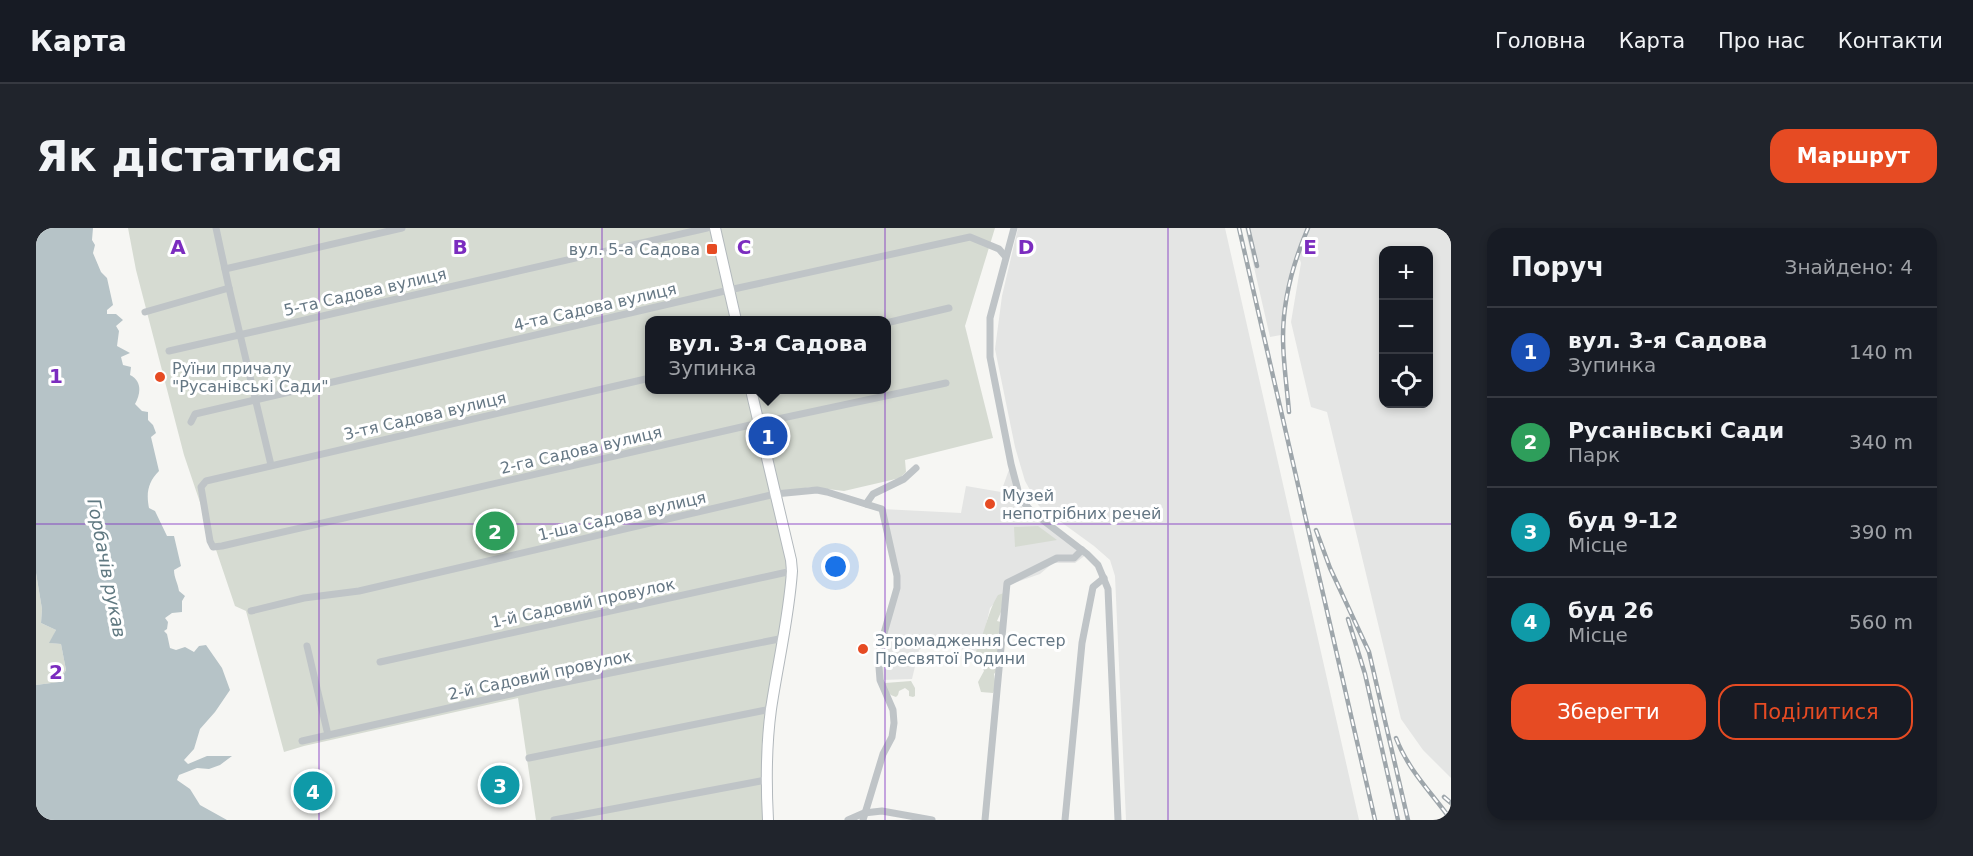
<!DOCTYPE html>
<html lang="uk">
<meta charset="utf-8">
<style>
body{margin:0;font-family:"DejaVu Sans",sans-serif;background:#20242c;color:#f1f3f6}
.controls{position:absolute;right:18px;top:18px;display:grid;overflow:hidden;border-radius:12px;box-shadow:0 3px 9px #0003}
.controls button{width:54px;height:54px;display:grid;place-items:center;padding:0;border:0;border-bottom:2px solid #363941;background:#171b24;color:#f1f3f6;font:30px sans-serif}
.you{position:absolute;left:800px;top:339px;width:21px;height:21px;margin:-15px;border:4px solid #fff;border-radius:50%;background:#1a73e8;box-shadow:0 0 0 9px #1a73e833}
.badge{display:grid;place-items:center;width:39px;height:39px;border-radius:50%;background:#e64b23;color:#fff;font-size:20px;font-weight:700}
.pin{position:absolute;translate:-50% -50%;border:3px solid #fff;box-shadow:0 2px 6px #0006}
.popup{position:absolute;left:609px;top:88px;width:246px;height:78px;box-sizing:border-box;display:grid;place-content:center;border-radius:12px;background:#171b24;filter:drop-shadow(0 2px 4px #0005);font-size:20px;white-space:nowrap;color:#9ea1a6}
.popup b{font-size:22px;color:#f1f3f6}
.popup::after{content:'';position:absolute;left:50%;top:100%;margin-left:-12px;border:12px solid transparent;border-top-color:#171b24}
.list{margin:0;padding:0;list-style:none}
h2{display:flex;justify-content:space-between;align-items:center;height:78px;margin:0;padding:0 24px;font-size:26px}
h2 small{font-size:20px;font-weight:400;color:#9ea1a6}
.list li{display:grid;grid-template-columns:39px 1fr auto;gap:18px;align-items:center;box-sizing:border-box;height:90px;padding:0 24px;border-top:2px solid #363941}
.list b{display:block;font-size:22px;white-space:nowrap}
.list p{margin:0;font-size:20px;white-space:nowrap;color:#9ea1a6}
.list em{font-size:20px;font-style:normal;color:#9ea1a6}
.actions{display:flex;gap:12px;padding:18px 24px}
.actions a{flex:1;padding:14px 0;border:2px solid #e64b23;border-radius:18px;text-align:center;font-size:21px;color:#e64b23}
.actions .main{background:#e64b23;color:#fff}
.icon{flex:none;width:33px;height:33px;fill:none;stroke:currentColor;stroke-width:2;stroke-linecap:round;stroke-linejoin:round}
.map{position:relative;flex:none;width:1415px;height:592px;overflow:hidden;border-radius:18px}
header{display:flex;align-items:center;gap:36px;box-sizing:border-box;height:84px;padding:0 30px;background:#171b24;border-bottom:2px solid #363941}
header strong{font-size:28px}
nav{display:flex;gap:33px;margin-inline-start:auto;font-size:21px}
.intro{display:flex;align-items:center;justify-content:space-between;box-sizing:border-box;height:144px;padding:0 36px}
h1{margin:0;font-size:42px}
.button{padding:15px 27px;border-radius:18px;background:#e64b23;color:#fff;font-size:21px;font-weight:700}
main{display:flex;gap:36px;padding:0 36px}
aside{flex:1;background:#171b24;border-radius:18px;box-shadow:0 3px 9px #0003}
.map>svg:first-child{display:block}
.built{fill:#e4e5e4;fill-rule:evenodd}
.green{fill:#d6dbd2;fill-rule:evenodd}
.water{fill:#b6c3c7}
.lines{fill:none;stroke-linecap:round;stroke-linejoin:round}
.secondary-casing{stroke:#b2b8bc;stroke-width:12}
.minor{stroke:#bfc4c7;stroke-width:7}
.secondary{stroke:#fff;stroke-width:10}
.rail-casing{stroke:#9ea6ab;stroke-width:4.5}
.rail{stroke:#fff;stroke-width:2;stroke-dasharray:7;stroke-linecap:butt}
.grid{fill:none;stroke:#7b2cbf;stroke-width:1.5;stroke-opacity:0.55}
.poi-dot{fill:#e64b23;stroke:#fff;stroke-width:2}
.labels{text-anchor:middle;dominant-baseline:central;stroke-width:6;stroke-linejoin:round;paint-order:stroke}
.poi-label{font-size:16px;fill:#657784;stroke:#fff;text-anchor:start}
.street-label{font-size:16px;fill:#657784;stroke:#fff}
.water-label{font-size:18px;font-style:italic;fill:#607981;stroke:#fff}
.grid-label{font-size:20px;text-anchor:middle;font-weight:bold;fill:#7b2cbf;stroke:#fff;stroke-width:6;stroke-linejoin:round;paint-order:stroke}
</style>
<header>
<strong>Карта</strong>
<nav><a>Головна</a><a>Карта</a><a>Про нас</a><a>Контакти</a></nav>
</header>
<div class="intro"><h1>Як дістатися</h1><a class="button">Маршрут</a></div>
<main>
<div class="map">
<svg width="1415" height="592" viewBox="0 0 1415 592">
<rect width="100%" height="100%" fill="#f6f6f3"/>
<g class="built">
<path d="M 982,0 L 1189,0 L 1323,592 L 1090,592 L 1079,348 L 1074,332 L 1058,318 L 1003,278 L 989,253 L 979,219 L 959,121 L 966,68 Z"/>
<path d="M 1209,0 L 1415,0 L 1415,550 L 1387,522 L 1365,491 L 1291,184 L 1275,179 L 1255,94 L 1265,35 L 1264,32 L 1260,32 L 1245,107 L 1234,109 ZM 1392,22 L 1392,176 L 1348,176 L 1348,22 Z"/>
<path d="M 975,236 L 984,270 L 1051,326 L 1039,335 L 1017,335 L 1004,346 L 969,358 L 968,365 L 954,380 L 947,410 L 940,423 L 891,417 L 883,422 L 876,451 L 845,452 L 842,426 L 861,360 L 846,281 L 925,285 L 930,258 L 965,264 Z"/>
</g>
<g class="green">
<path d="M 92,0 L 959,0 L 929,98 L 957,210 L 869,232 L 870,244 L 864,250 L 808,263 L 775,259 L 735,266 L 753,340 L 728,592 L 500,592 L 482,470 L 268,518 L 248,524 L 210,383 L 199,378 L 148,227 L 100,42 ZM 614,92 L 850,92 L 850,162 L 614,162 Z"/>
<path d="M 1002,298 L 1021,312 L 979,319 L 978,299 Z"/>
<path d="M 0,345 L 6,381 L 5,395 L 20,402 L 14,415 L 25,416 L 30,442 L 23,454 L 0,457 Z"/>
<path d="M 968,365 L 965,384 L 961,393 L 965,394 L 966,399 L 959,412 L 960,419 L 964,420 L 962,441 L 958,446 L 960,459 L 957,465 L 945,464 L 942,454 L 948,443 L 940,423 C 949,405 951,385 962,367 Z"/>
<path d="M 875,453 L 879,460 L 879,468 L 877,469 L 873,468 L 873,463 L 869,460 L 863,463 L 862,467 L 860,469 C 852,467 850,462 849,455 Z"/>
</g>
<path class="water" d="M 0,0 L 57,0 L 56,12 L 59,17 L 57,25 L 65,44 L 71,50 L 77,77 L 71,82 L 71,86 L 80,86 L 87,92 L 80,98 L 83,103 L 81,118 L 94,125 L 85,129 L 87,137 L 95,139 L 94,147 C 106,153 105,165 99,176 L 106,183 L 112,184 L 112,192 L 117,197 L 120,205 L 115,209 L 123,243 C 112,254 110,265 113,280 L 119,283 L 131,308 L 138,308 L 145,338 L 138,342 C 138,350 142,355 143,363 L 149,368 L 146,373 L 146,384 L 136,385 L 129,390 L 132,394 L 131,401 L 128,403 L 131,406 L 134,420 L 140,422 L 149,419 L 158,424 L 163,418 L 170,417 L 186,440 L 194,462 L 179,484 L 164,501 L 158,521 L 148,532 L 152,536 L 171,528 L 196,528 L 184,537 L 173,541 L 161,540 L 143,547 L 141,552 L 154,561 L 164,577 L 191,592 L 0,592 L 0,457 L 23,454 L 30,442 L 25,416 L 13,415 L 20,402 L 5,395 L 6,381 L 0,345 Z"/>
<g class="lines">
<defs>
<g id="secondary">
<path d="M 679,0 L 700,92"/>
<path d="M 715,162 L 755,332 L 756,343 C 753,389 742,434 735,481 C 730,518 730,555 732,592"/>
</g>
</defs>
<use href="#secondary" class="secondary-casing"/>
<g class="minor">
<path d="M 180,0 L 193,60 L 235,237"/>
<path d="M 978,0 L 954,90 L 954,129 L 975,236 L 984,270 L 995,283 L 1051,326 L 1062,337 L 1072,361 L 1082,592"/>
<path d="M 189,41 L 366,0"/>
<path d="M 109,84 L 193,60"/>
<path d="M 850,95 L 913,80"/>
<path d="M 133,123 L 671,0"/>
<path d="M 614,150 L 170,253 L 165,259 L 174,313 L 177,319 L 186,318 L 723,195 L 910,155"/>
<path d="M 155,194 L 159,186 L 219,172 L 693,62 L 934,9 L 963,21 L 969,28"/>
<path d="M 830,276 L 837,266 L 868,251 L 880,240"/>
<path d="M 215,383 L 268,370 L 323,363 L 739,266 L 781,262 L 791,264 L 846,281 L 861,348 L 861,360 L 842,426 L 844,452 L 857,482 L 858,495 L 856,509 L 847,526 L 827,592"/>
<path d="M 271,418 L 292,507"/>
<path d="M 344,434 L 756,343"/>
<path d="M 266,513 L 510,458 L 748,410"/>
<path d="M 493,530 L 735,481"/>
<path d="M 518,592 L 730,552"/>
<path d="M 812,592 L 828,585 L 846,583 L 896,592"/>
<path d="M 949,592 L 971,355 L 1021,330 L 1038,330 L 1046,322"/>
<path d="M 1029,592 L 1046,415 L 1057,359 L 1068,350"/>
</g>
<use href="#secondary" class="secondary"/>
<defs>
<g id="rail">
<path d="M 1203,0 L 1339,592"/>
<path d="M 1212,0 L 1221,38"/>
<path d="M 1253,184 C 1251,159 1247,134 1247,109 C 1247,71 1257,35 1272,0"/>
<path d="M 1280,302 L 1294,340 L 1333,424 L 1372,592"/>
<path d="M 1312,391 L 1329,446 L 1362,592"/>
<path d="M 1360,510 C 1372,542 1396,565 1415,592"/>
<path d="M 1408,569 L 1415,575"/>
</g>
</defs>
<use href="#rail" class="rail-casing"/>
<use href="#rail" class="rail"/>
</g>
<path class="grid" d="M 283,0 L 283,592M 566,0 L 566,592M 849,0 L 849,592M 1132,0 L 1132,592M 0,296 L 1415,296"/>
<g class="poi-dot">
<rect x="670" y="15" width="12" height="12" rx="3"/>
<circle cx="124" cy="149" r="6"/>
<circle cx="954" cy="276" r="6"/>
<circle cx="827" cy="421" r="6"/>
</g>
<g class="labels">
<g class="poi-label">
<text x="664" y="21" text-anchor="end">вул. 5-а Садова</text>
<text x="136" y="140">Руїни причалу<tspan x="136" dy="18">"Русанівські Сади"</tspan></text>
<text x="966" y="267">Музей<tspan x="966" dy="18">непотрібних речей</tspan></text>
<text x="839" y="412">Згромадження Сестер<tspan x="839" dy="18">Пресвятої Родини</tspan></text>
</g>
<g class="street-label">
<text transform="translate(329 64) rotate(-13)">5-та Садова вулиця</text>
<text transform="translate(559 79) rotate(-13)">4-та Садова вулиця</text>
<text transform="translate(389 188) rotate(-13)">3-тя Садова вулиця</text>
<text transform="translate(545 222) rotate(-13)">2-га Садова вулиця</text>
<text transform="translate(586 288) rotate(-13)">1-ша Садова вулиця</text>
<text transform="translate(547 375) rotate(-12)">1-й Садовий провулок</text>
<text transform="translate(504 447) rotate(-12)">2-й Садовий провулок</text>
</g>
<g class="water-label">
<text transform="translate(71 340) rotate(79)">Горбачів рукав</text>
</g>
</g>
<g class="grid-label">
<text x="142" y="26">A</text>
<text x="424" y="26">B</text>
<text x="708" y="26">C</text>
<text x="990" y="26">D</text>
<text x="1274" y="26">E</text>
<text x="20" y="155">1</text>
<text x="20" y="451">2</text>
</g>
</svg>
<div class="controls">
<button>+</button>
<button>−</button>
<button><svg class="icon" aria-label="locate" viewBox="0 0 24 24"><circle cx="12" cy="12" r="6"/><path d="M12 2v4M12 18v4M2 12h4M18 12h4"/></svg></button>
</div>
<div class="you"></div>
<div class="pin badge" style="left:732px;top:208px;background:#1a4fb4">1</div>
<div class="popup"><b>вул. 3-я Садова</b>Зупинка</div>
<div class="pin badge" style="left:459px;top:303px;background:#2e9e5b">2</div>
<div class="pin badge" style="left:464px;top:557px;background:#0f9aa8">3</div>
<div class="pin badge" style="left:277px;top:563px;background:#0f9aa8">4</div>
</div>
<aside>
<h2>Поруч<small>Знайдено: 4</small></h2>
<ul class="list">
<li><span class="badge" style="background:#1a4fb4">1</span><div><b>вул. 3-я Садова</b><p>Зупинка</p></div><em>140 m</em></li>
<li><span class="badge" style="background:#2e9e5b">2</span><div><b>Русанівські Сади</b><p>Парк</p></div><em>340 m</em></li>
<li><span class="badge" style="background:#0f9aa8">3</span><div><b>буд 9-12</b><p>Місце</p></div><em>390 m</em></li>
<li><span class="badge" style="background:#0f9aa8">4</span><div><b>буд 26</b><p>Місце</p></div><em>560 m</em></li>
</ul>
<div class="actions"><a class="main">Зберегти</a><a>Поділитися</a></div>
</aside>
</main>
